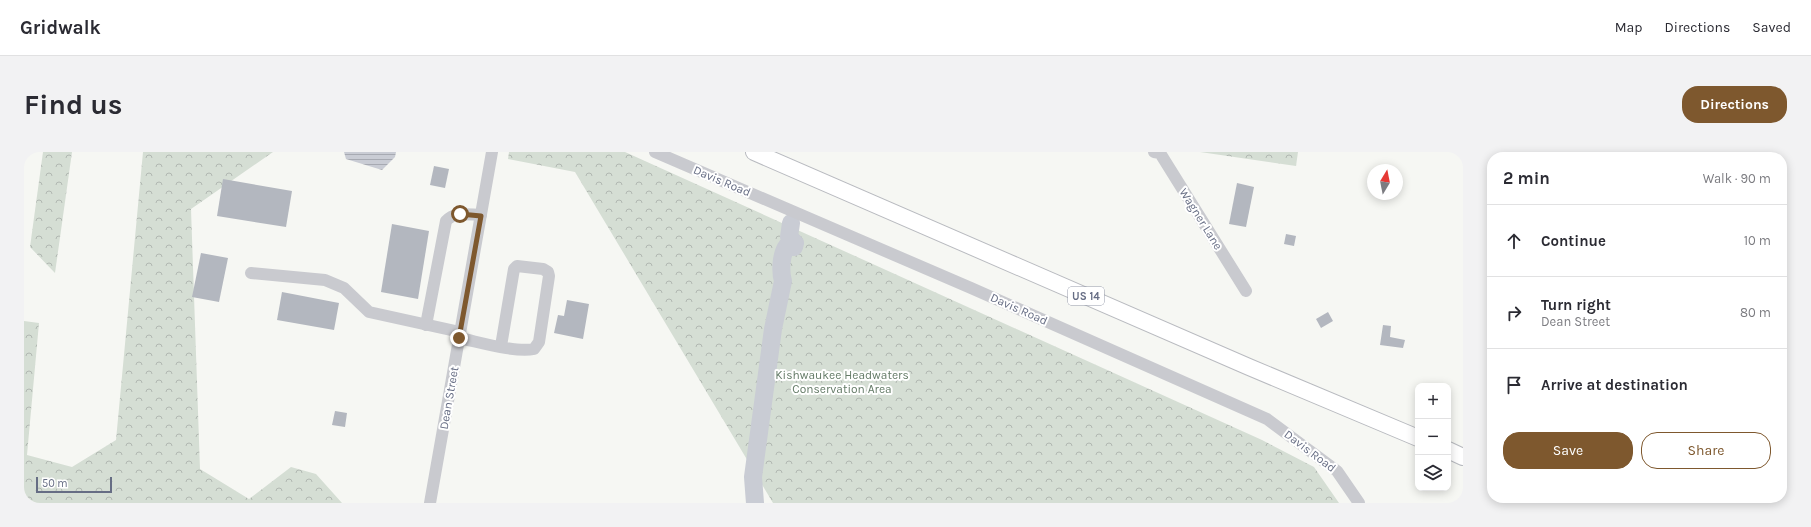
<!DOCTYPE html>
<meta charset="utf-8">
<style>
body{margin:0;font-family:Karla,sans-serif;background:#f2f2f3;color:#2b2b33}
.controls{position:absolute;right:12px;bottom:12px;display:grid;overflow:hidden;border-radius:8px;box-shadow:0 2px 10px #0003}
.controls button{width:36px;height:36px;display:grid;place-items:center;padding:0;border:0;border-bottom:1px solid #e1e1e2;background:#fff;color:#2b2b33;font:20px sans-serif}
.compass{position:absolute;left:1343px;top:12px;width:36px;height:36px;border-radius:50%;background:#fff;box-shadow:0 2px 10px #0003;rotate:10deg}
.scale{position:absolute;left:12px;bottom:10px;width:76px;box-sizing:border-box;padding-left:4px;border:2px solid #666d84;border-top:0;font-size:11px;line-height:14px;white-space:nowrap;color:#666d84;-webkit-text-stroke:3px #fff;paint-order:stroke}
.stop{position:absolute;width:12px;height:12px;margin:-9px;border:3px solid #7e582e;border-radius:50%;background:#fff}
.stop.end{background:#7e582e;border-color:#fff;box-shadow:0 1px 4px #0008}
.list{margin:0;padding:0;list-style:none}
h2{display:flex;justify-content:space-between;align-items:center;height:52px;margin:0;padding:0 16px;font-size:17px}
h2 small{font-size:13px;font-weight:400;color:#7c7c81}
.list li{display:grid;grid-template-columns:26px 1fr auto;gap:12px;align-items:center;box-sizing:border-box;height:72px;padding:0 16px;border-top:1px solid #e1e1e2}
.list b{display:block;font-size:15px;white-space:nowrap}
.list p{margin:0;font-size:13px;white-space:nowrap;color:#7c7c81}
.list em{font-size:13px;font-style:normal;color:#7c7c81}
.actions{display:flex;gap:8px;padding:12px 16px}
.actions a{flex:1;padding:9px 0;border:1px solid #7e582e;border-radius:16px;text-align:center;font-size:14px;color:#7e582e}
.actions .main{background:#7e582e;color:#fff}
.icon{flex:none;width:22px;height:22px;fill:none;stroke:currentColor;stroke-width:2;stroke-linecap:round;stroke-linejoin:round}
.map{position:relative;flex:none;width:1439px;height:351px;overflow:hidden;border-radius:16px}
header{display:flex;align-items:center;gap:24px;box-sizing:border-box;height:56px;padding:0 20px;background:#fff;border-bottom:1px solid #e1e1e2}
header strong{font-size:19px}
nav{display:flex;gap:22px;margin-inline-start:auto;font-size:14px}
.intro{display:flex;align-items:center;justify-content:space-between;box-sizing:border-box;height:96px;padding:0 24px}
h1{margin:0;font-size:28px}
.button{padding:10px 18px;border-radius:16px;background:#7e582e;color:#fff;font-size:14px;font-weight:700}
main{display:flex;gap:24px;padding:0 24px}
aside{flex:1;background:#fff;border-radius:16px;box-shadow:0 2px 10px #0003}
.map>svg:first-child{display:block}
.forest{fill:url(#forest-crowns)}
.water{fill:url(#water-rules)}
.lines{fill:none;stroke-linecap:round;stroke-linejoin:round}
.river{stroke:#c9ccd4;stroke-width:18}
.building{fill:#b3b7bf}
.major-casing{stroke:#b9bbc0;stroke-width:18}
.minor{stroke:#c9cacf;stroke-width:12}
.major{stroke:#fff;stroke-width:16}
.route{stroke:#7e582e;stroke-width:5}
.labels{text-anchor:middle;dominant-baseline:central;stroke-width:4;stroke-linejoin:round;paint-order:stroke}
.shield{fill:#fff;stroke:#9499a9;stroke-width:1}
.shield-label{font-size:11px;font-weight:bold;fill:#666d84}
.street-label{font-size:12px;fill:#666d84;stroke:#fff}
.park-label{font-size:12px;fill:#647b67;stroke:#fff}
</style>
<header>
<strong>Gridwalk</strong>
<nav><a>Map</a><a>Directions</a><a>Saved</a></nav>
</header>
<div class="intro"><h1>Find us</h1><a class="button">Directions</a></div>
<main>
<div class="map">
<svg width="1439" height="351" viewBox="0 0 1439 351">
<defs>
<pattern id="forest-crowns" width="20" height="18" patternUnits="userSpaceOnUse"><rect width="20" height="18" fill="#d5ded4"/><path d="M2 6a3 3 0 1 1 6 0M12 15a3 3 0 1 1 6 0" fill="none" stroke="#b1b8b2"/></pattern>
<pattern id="water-rules" width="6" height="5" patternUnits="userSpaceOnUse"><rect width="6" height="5" fill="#c9ccd4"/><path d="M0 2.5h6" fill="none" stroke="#a7aab2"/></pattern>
</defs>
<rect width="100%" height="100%" fill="#f6f7f3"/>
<g class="forest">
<path d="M 19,0 L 48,0 L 31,121 L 6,95 Z"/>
<path d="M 119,0 L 249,0 L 167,57 L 176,317 L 225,347 L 267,315 L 292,322 L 318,351 L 0,351 L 0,169 L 15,171 L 3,303 L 48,315 L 92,288 Z"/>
<path d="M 485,0 L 601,0 L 1238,288 L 1290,315 L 1315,351 L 749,351 L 551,20 L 484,7 Z"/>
<path d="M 1176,0 L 1274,0 L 1272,14 Z"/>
</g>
<path class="water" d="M 320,0 L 372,0 L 371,5 L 358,18 L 322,7 Z"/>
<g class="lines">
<path class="river" d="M 731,351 L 729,325 L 749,177 L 759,129 C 756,119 757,102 763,94 L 770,95 L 771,91 L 765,85 L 767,71"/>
</g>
<g class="building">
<path d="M 410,14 L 425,17 L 421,36 L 406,33 Z"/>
<path d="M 199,27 L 268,39 L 262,75 L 193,64 Z"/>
<path d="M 1213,31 L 1230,35 L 1222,75 L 1205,72 Z"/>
<path d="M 368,72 L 405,79 L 394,147 L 357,140 Z"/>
<path d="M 1262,82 L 1272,84 L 1270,94 L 1260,92 Z"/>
<path d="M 177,101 L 204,106 L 195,150 L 168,145 Z"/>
<path d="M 258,140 L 315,151 L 310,178 L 253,168 Z"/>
<path d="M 543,148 L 565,152 L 559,187 L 530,181 L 534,163 L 540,164 Z"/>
<path d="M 1304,160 L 1309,169 L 1297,176 L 1292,167 Z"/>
<path d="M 1359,173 L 1367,174 L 1366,185 L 1381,188 L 1379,196 L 1356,193 Z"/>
<path d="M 311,259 L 323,261 L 321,275 L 308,273 Z"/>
</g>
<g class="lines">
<defs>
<g id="major">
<path d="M 730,0 L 1225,215 L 1394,286"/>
<path d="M 1424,298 L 1439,305"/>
</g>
</defs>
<use href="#major" class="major-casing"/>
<g class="minor">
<path d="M 631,0 L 947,136 L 1243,267 L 1313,319 L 1335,351"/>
<path d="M 1130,0 L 1136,1 L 1222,139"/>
<path d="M 227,121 L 301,128 L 320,136 L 345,160 L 436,180"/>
<path d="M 402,173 L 422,69 C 431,59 445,63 457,63"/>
<path d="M 435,186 C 455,190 492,201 510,197 L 515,190 L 525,124 L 524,120 L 519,117 L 493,114 L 490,117 L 477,194"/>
<path d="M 406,351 L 468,0"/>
</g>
<use href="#major" class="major"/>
</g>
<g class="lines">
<path class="route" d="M 435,186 L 457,64 L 436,62"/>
</g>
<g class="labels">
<rect class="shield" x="1044" y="135" width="36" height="18" rx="3"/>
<g class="shield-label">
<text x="1062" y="144">US 14</text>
</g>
<g class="street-label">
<text transform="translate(698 29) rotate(23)">Davis Road</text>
<text transform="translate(1177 67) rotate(58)">Wagner Lane</text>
<text transform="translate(995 157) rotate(24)">Davis Road</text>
<text transform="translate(425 246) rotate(-80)">Dean Street</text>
<text transform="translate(1286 299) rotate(37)">Davis Road</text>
</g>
<g class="park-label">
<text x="818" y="223">Kishwaukee Headwaters<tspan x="818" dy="14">Conservation Area</tspan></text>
</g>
</g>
</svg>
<div class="controls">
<button>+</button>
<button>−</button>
<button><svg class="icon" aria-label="layers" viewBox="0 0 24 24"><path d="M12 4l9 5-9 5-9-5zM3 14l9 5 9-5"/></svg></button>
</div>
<svg class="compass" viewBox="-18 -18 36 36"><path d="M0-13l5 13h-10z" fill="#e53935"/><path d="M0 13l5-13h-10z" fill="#7c7c81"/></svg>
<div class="scale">50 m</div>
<div class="stop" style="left:436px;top:62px"></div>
<div class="stop end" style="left:435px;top:186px"></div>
</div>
<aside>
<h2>2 min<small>Walk · 90 m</small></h2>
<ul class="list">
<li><svg class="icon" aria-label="ahead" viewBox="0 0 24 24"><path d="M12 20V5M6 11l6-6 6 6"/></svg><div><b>Continue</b></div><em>10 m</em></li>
<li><svg class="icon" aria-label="right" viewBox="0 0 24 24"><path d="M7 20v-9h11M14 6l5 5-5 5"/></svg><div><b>Turn right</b><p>Dean Street</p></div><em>80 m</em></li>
<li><svg class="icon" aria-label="arrive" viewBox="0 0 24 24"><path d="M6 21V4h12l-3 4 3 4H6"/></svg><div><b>Arrive at destination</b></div></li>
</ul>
<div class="actions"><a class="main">Save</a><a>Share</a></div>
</aside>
</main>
